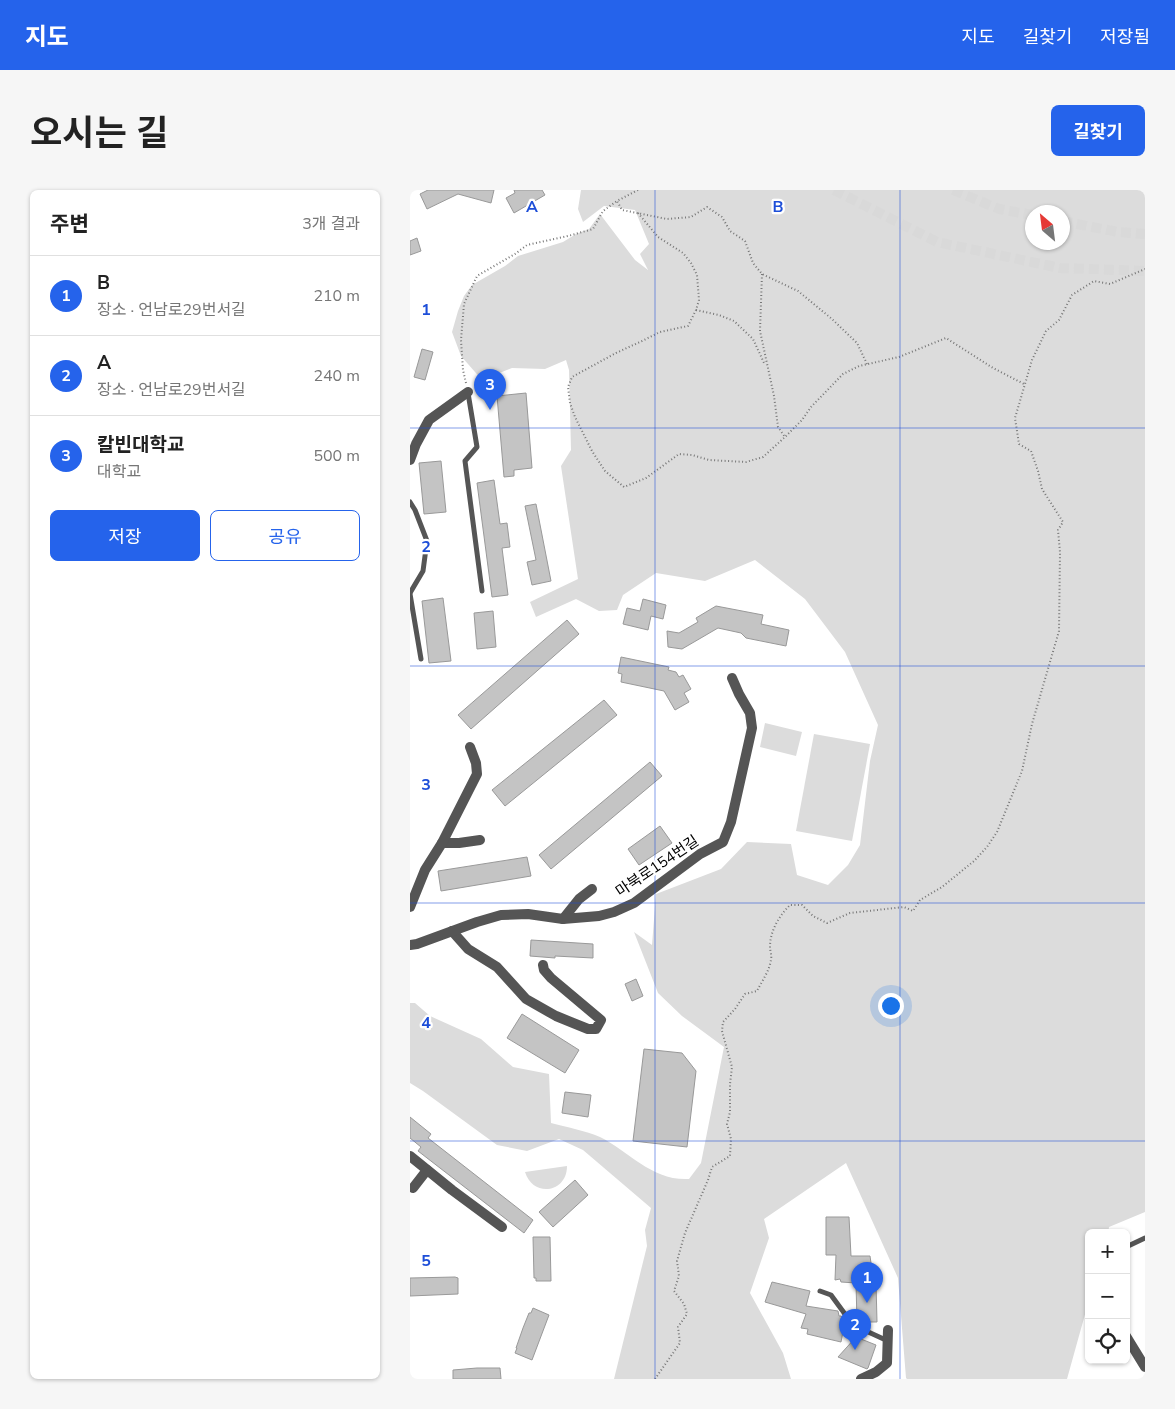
<!DOCTYPE html>
<html lang="ko">
<meta charset="utf-8">
<style>
body{margin:0;font-family:"Nunito Sans","Noto Sans KR",sans-serif;background:#f6f6f6;color:#222}
.controls{position:absolute;right:15px;bottom:15px;display:grid;overflow:hidden;border-radius:8px;box-shadow:0 1px 4px #0004}
.controls button{width:45px;height:45px;display:grid;place-items:center;padding:0;border:0;border-bottom:1px solid #e0e0e0;background:#fff;color:#222;font:25px sans-serif}
.compass{position:absolute;left:615px;top:15px;width:45px;height:45px;border-radius:50%;background:#fff;box-shadow:0 1px 4px #0004;rotate:332deg}
.you{position:absolute;left:480px;top:815px;width:18px;height:18px;margin:-12px;border:4px solid #fff;border-radius:50%;background:#1a73e8;box-shadow:0 0 0 8px #1a73e833}
.badge{display:grid;place-items:center;width:32px;height:32px;border-radius:50%;background:#2563eb;color:#fff;font-size:16px;font-weight:700}
.pin{position:absolute;translate:-50% -41px;filter:drop-shadow(0 1px 2px #0008)}
.pin::after{content:'';position:absolute;top:26px;width:18px;height:15px;background:inherit;clip-path:polygon(0 0,100% 0,50% 100%)}
.list{margin:0;padding:0;list-style:none}
h2{display:flex;justify-content:space-between;align-items:center;height:65px;margin:0;padding:0 20px;font-size:21px}
h2 small{font-size:16px;font-weight:400;color:#767676}
.list li{display:grid;grid-template-columns:32px 1fr auto;gap:15px;align-items:center;box-sizing:border-box;height:80px;padding:0 20px;border-top:1px solid #e0e0e0}
.list b{display:block;font-size:19px;white-space:nowrap}
.list p{margin:0;font-size:16px;white-space:nowrap;color:#767676}
.list em{font-size:16px;font-style:normal;color:#767676}
.actions{display:flex;gap:10px;padding:15px 20px}
.actions a{flex:1;padding:11px 0;border:1px solid #2563eb;border-radius:8px;text-align:center;font-size:18px;color:#2563eb}
.actions .main{background:#2563eb;color:#fff}
.icon{flex:none;width:28px;height:28px;fill:none;stroke:currentColor;stroke-width:2;stroke-linecap:round;stroke-linejoin:round}
.map{position:relative;flex:none;width:735px;height:1189px;overflow:hidden;border-radius:8px}
header{display:flex;align-items:center;gap:30px;box-sizing:border-box;height:70px;padding:0 25px;background:#2563eb;color:#fff}
header strong{font-size:24px}
nav{display:flex;gap:28px;margin-inline-start:auto;font-size:18px}
.intro{display:flex;align-items:center;justify-content:space-between;box-sizing:border-box;height:120px;padding:0 30px}
h1{margin:0;font-size:35px}
.button{padding:12px 22px;border-radius:8px;background:#2563eb;color:#fff;font-size:18px;font-weight:700}
main{display:flex;gap:30px;padding:0 30px}
aside{flex:1;background:#fff;border-radius:8px;box-shadow:0 1px 4px #0004}
.map>svg:first-child{display:block}
.green{fill:#dcdcdc;fill-rule:evenodd}
.building{fill:#c4c4c4;stroke:#999}
.lines{fill:none;stroke-linecap:round;stroke-linejoin:round}
.secondary-tunnel{stroke:#d9d9d9;stroke-width:10;stroke-dasharray:10 5;stroke-linecap:butt}
.path{stroke:#777;stroke-width:2;stroke-dasharray:1 2.5;stroke-linecap:butt}
.service{stroke:#555;stroke-width:5}
.minor{stroke:#555;stroke-width:10}
.tertiary{stroke:#555;stroke-width:10}
.grid{fill:none;stroke:#1d4ed8;stroke-width:1;stroke-opacity:0.55}
.labels{text-anchor:middle;dominant-baseline:central;stroke-width:4.5;stroke-linejoin:round;paint-order:stroke}
.street-label{font-size:15px;fill:#000;stroke:#fff}
.grid-label{font-size:16px;text-anchor:middle;font-weight:bold;fill:#1d4ed8;stroke:#fff;stroke-width:4.5;stroke-linejoin:round;paint-order:stroke}
</style>
<header>
<strong>지도</strong>
<nav><a>지도</a><a>길찾기</a><a>저장됨</a></nav>
</header>
<div class="intro"><h1>오시는 길</h1><a class="button">길찾기</a></div>
<main>
<aside>
<h2>주변<small>3개 결과</small></h2>
<ul class="list">
<li><span class="badge">1</span><div><b>B</b><p>장소 · 언남로29번서길</p></div><em>210 m</em></li>
<li><span class="badge">2</span><div><b>A</b><p>장소 · 언남로29번서길</p></div><em>240 m</em></li>
<li><span class="badge">3</span><div><b>칼빈대학교</b><p>대학교</p></div><em>500 m</em></li>
</ul>
<div class="actions"><a class="main">저장</a><a>공유</a></div>
</aside>
<div class="map">
<svg width="735" height="1189" viewBox="0 0 735 1189">
<rect width="100%" height="100%" fill="#fff"/>
<g class="green">
<path d="M 171,0 L 735,0 L 735,1022 L 699,1037 L 698,1043 L 679,1043 L 679,1110 L 657,1189 L 497,1189 L 496,1188 L 488,1088 L 436,973 L 354,1029 L 359,1048 L 340,1103 L 373,1163 L 381,1189 L 204,1189 L 237,1056 L 235,1040 L 241,1018 L 173,960 L 149,949 L 117,961 L 87,955 L 13,901 L 0,893 L 0,813 L 5,813 L 20,826 L 71,849 L 103,877 L 139,884 L 141,933 C 156,937 176,941 190,947 C 220,962 242,991 279,989 L 291,973 L 314,857 L 272,826 L 248,803 L 224,742 L 242,755 L 246,704 L 311,679 L 337,652 L 381,654 L 387,685 L 418,695 L 438,675 L 450,655 L 460,571 L 468,535 L 435,462 L 395,409 L 345,370 L 295,391 L 246,383 L 213,405 L 207,420 L 189,421 L 166,409 L 126,427 L 120,412 L 168,389 L 151,276 L 161,260 L 159,180 L 156,170 L 135,179 L 102,178 L 72,190 L 51,166 L 42,142 L 48,121 L 54,106 L 62,95 L 95,76 L 108,66 L 153,52 L 166,44 L 179,39 L 190,24 L 225,70 L 238,80 L 230,64 L 239,54 L 225,20 L 194,16 L 173,32 L 168,19 ZM 622,22 L 652,22 L 652,52 L 622,52 Z"/>
<path d="M 355,533 L 392,542 L 386,566 L 350,557 Z"/>
<path d="M 404,544 L 460,554 L 442,651 L 386,641 Z"/>
<path d="M 157,976 C 157,1003 123,1008 115,982 Z"/>
</g>
<g class="building">
<path d="M 18,0 L 84,0 L 81,13 L 48,4 L 17,19 L 10,4 Z"/>
<path d="M 104,0 L 132,0 L 135,5 L 104,23 L 96,8 L 105,3 Z"/>
<path d="M 7,48 L 11,61 L 0,65 L 0,51 Z"/>
<path d="M 12,159 L 23,162 L 15,190 L 4,187 Z"/>
<path d="M 116,203 L 122,278 L 104,280 L 104,286 L 94,287 L 87,206 Z"/>
<path d="M 31,271 L 36,322 L 14,324 L 9,273 Z"/>
<path d="M 84,290 L 90,334 L 97,333 L 100,357 L 92,358 L 98,405 L 82,407 L 67,293 Z"/>
<path d="M 126,314 L 141,391 L 122,395 L 117,372 L 126,370 L 115,316 Z"/>
<path d="M 33,408 L 41,471 L 19,473 L 12,411 Z"/>
<path d="M 233,409 L 256,415 L 253,429 L 241,426 L 238,440 L 213,434 L 217,418 L 230,421 Z"/>
<path d="M 306,416 L 353,425 L 351,434 L 379,440 L 376,456 L 336,448 L 331,443 L 308,438 L 272,459 L 258,457 L 257,441 L 269,443 L 288,432 L 286,428 Z"/>
<path d="M 83,421 L 86,457 L 67,459 L 64,423 Z"/>
<path d="M 157,430 L 169,444 L 61,539 L 48,525 Z"/>
<path d="M 211,467 L 259,477 L 258,480 L 266,482 L 269,487 L 273,485 L 281,499 L 274,503 L 279,512 L 265,520 L 254,501 L 211,492 L 212,484 L 208,483 Z"/>
<path d="M 194,510 L 207,525 L 95,616 L 82,600 Z"/>
<path d="M 240,572 L 252,586 L 141,679 L 129,665 Z"/>
<path d="M 250,636 L 262,653 L 229,675 L 218,659 Z"/>
<path d="M 117,667 L 121,686 L 31,701 L 28,681 Z"/>
<path d="M 121,750 L 183,754 L 183,768 L 145,766 L 145,768 L 120,766 Z"/>
<path d="M 226,789 L 233,806 L 222,811 L 215,794 Z"/>
<path d="M 112,824 L 169,860 L 155,883 L 97,848 Z"/>
<path d="M 234,859 L 272,863 L 286,881 L 277,957 L 223,951 Z"/>
<path d="M 155,902 L 181,905 L 178,927 L 152,923 Z"/>
<path d="M 0,927 L 21,944 L 18,948 L 123,1030 L 114,1043 L 8,961 L 11,957 L 0,948 Z"/>
<path d="M 165,990 L 178,1005 L 143,1037 L 129,1022 Z"/>
<path d="M 416,1027 L 439,1027 L 441,1066 L 460,1066 L 464,1094 L 466,1093 L 467,1132 L 447,1132 L 446,1093 L 431,1092 L 430,1089 L 425,1090 L 426,1065 L 416,1065 Z"/>
<path d="M 123,1047 L 140,1047 L 141,1091 L 126,1091 L 126,1088 L 124,1088 Z"/>
<path d="M 45,1087 L 48,1088 L 48,1104 L 0,1106 L 0,1088 Z"/>
<path d="M 362,1092 L 400,1101 L 396,1116 L 428,1121 L 429,1126 L 431,1126 L 435,1131 L 431,1152 L 397,1144 L 398,1139 L 391,1138 L 396,1124 L 355,1112 Z"/>
<path d="M 123,1118 L 139,1125 L 122,1170 L 105,1163 L 107,1158 L 106,1158 L 113,1138 L 119,1123 L 121,1123 Z"/>
<path d="M 446,1147 L 466,1155 L 458,1178 L 457,1179 L 428,1167 Z"/>
<path d="M 67,1178 L 90,1178 L 91,1189 L 43,1189 L 43,1180 Z"/>
</g>
<g class="lines">
<g class="secondary-tunnel">
<path d="M 424,0 L 527,52 L 650,78 L 735,81"/>
<path d="M 543,0 L 589,19 L 622,25"/>
<path d="M 652,31 L 708,42 L 735,44"/>
</g>
<g class="path">
<path d="M 228,0 L 207,11 L 212,20 L 257,29 L 281,27 L 297,17 L 312,27 L 320,41 L 335,51 L 343,73 L 352,84 L 388,101 L 422,129 L 447,153 L 457,174"/>
<path d="M 228,23 L 248,47 L 273,63 L 281,73 L 287,85 L 289,110 L 286,120 L 278,136 L 250,142 L 232,151 L 206,163 L 162,187 L 158,197 L 160,213 L 165,227 L 182,261 L 195,281 L 214,297 L 236,288 L 269,264 L 282,265 L 299,270 L 336,272 L 353,267 L 375,247 L 392,230 L 401,217 L 433,184 L 449,176 L 489,167 L 536,148 L 583,178 L 614,194"/>
<path d="M 352,84 L 350,141 L 364,206 L 368,237 L 375,247"/>
<path d="M 286,120 L 309,125 L 324,131 L 343,149 L 355,175"/>
<path d="M 56,193 L 53,180 L 51,150 L 54,114 L 67,86 L 105,64 L 117,55 L 158,46 L 183,39 L 193,21 L 207,11"/>
<path d="M 245,1189 L 270,1153 L 268,1137 L 277,1124 L 274,1114 L 264,1101 L 269,1086 L 267,1071 L 275,1043 L 298,990 L 302,977 L 320,966 L 321,949 L 317,934 L 320,922 L 320,894 L 322,877 L 312,841 L 313,832 L 325,819 L 335,804 L 347,801 C 352,791 360,780 361,769 C 362,765 360,761 360,757 C 360,741 369,726 380,715 L 392,715 L 403,726 L 417,733 L 440,723 L 494,717 L 503,721 L 510,710 L 532,697 L 564,671 L 577,657 L 587,642 L 612,581 L 622,534 L 649,441 L 650,362 L 648,340 L 653,332 L 632,299 L 628,281 L 621,261 L 609,254 L 605,228 L 622,170 L 636,141 L 649,130 L 662,105 L 684,91 L 700,94 L 735,79"/>
</g>
<g class="service">
<path d="M 58,203 L 67,257 L 55,271 L 72,401"/>
<path d="M 0,312 L 5,320 L 17,351 L 13,381 L 0,403"/>
<path d="M 0,404 L 11,469"/>
<path d="M 716,1057 L 735,1048"/>
<path d="M 410,1101 L 421,1105 L 443,1135 L 478,1151"/>
</g>
<g class="minor">
<path d="M 0,270 L 6,254 L 19,230 L 58,202"/>
<path d="M 32,653 L 49,653 L 70,650"/>
<path d="M 0,717 L 15,680 L 32,653 L 67,584 L 66,573 L 60,557"/>
<path d="M 153,729 L 169,709 L 182,699"/>
<path d="M 42,741 L 58,759 L 87,777 L 116,809 L 146,826 L 178,839 L 186,839 L 191,830 L 141,788 L 134,780 L 133,775"/>
<path d="M 0,966 L 42,1000 L 92,1037"/>
<path d="M 3,998 L 17,980"/>
<path d="M 716,1146 L 735,1177"/>
<path d="M 451,1189 L 466,1182 L 477,1173 L 478,1140"/>
</g>
<path class="tertiary" d="M 0,755 L 7,754 L 67,732 L 91,725 L 118,724 L 153,729 L 189,726 L 204,722 L 224,713 L 290,664 L 313,652 L 321,632 L 342,538 L 340,523 L 329,504 L 322,488"/>
</g>
<path class="grid" d="M 245,0 L 245,1189M 490,0 L 490,1189M 0,238 L 735,238M 0,476 L 735,476M 0,713 L 735,713M 0,951 L 735,951"/>
<g class="labels">
<g class="street-label">
<text transform="translate(247 676) rotate(-34)">마북로154번길</text>
</g>
</g>
<g class="grid-label">
<text x="122" y="22">A</text>
<text x="368" y="22">B</text>
<text x="16" y="125">1</text>
<text x="16" y="362">2</text>
<text x="16" y="600">3</text>
<text x="16" y="838">4</text>
<text x="16" y="1076">5</text>
</g>
</svg>
<div class="controls">
<button>+</button>
<button>−</button>
<button><svg class="icon" aria-label="locate" viewBox="0 0 24 24"><circle cx="12" cy="12" r="6"/><path d="M12 2v4M12 18v4M2 12h4M18 12h4"/></svg></button>
</div>
<svg class="compass" viewBox="-18 -18 36 36"><path d="M0-13l5 13h-10z" fill="#e53935"/><path d="M0 13l5-13h-10z" fill="#767676"/></svg>
<div class="you"></div>
<div class="pin badge" style="left:457px;top:1113px">1</div>
<div class="pin badge" style="left:445px;top:1160px">2</div>
<div class="pin badge" style="left:80px;top:220px">3</div>
</div>
</main>
